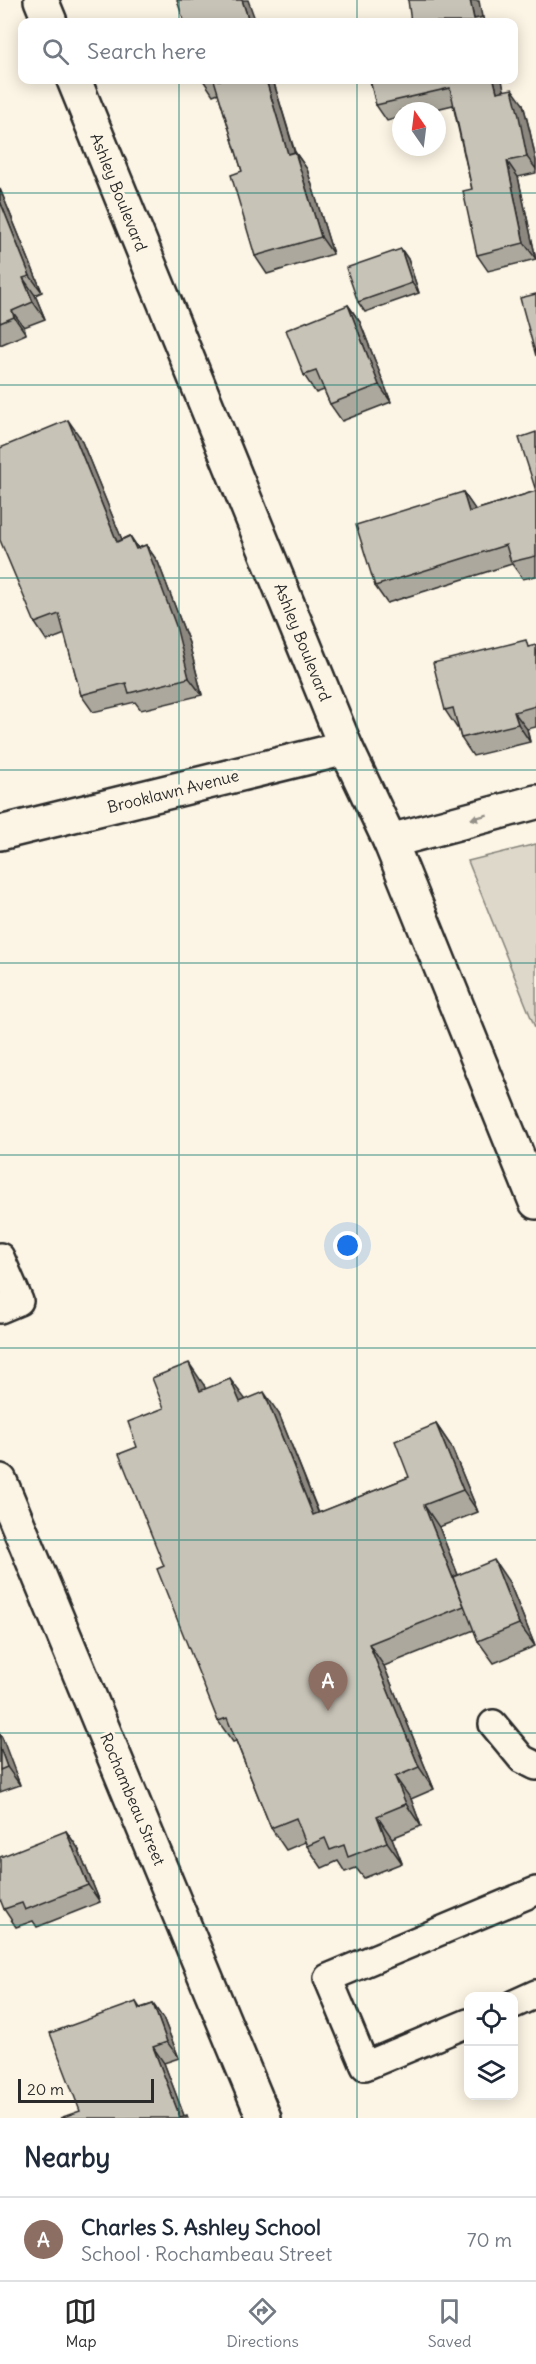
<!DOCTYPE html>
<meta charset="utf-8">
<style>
body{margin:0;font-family:Delius,sans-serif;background:#f2f2f3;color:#1f2937}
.controls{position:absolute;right:18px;bottom:18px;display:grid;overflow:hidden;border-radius:12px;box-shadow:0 3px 15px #0003}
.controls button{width:54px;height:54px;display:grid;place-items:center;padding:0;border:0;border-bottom:2px solid #e0e1e3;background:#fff;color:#1f2937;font:30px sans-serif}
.compass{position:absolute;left:392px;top:102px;width:54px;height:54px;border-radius:50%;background:#fff;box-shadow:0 3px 15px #0003;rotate:346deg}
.scale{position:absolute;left:18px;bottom:15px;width:136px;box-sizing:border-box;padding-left:6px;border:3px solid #2b2b2b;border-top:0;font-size:16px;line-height:21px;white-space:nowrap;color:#2b2b2b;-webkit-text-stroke:4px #fcf5e5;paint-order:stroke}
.you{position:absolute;left:348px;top:1246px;width:21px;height:21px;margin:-15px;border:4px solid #fff;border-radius:50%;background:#1a73e8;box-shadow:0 0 0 9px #1a73e833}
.badge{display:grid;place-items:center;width:39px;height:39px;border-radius:50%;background:#2b2b2b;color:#fff;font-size:20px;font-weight:700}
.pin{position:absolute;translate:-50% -50px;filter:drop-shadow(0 2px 3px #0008)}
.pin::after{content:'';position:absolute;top:32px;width:21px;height:18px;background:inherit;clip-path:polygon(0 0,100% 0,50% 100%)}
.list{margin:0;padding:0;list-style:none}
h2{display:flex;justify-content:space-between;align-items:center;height:78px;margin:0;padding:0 24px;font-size:26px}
h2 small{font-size:20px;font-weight:400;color:#747a83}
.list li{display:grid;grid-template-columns:39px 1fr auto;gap:18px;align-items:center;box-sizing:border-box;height:84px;padding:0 24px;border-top:2px solid #e0e1e3}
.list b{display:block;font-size:22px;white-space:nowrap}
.list p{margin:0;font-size:20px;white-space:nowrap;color:#747a83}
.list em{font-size:20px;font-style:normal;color:#747a83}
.icon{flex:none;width:33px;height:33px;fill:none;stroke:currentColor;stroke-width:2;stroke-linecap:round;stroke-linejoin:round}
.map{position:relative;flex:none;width:536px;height:2118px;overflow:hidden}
.search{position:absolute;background:#fff;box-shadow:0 3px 15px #0003;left:18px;right:18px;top:18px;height:66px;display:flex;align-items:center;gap:15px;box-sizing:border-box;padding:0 21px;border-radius:12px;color:#747a83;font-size:22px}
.sheet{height:162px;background:#fff}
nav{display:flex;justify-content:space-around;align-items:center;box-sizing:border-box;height:84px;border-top:2px solid #e0e1e3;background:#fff;font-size:16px;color:#747a83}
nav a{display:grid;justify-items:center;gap:3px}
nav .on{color:#2b2b2b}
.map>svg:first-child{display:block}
.green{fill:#ded8ca;stroke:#84827a;stroke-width:1.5}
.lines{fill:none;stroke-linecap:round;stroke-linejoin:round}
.lane-casing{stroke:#2b2b2b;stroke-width:32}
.street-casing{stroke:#2b2b2b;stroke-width:38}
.secondary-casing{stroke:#2b2b2b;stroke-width:38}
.lane{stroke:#fcf5e5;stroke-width:27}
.street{stroke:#fcf5e5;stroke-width:33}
.secondary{stroke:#fcf5e5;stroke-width:33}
.wall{fill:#aca89d;stroke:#2b2b2b;stroke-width:1.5}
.shaded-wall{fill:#8c8880;stroke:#2b2b2b;stroke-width:1.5}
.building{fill:#c8c3b7;stroke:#2b2b2b;stroke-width:1.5}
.oneway{fill:#949088}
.grid{fill:none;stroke:#0f766e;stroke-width:1.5;stroke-opacity:0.55}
.labels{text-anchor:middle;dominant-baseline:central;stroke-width:6;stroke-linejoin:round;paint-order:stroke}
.street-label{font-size:16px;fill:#2b2b2b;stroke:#fcf5e5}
</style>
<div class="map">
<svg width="536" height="2118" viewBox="0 0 536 2118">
<rect width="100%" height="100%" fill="#fcf5e5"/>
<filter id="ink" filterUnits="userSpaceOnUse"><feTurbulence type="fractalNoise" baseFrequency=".0167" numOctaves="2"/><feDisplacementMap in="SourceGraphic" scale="12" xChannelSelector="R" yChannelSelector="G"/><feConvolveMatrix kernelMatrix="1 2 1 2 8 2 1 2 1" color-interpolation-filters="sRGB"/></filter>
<g filter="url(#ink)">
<path class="green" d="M 536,844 L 536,1030 L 468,861 Z"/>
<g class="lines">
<defs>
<g id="lane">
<path d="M 0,1257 L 19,1301 L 0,1309"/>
<path d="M 493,1724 L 522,1759 L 536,1766"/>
<path d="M 514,2004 L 536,1994"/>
<path d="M 468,2023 L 365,2066 L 328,1978 L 536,1891"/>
</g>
<g id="street">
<path d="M 0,833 L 346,748"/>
<path d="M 390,841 L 536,802"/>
<path d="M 0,1481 L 264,2118"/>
</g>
<g id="secondary">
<path d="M 41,0 L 50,22"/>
<path d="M 74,80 L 346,748 L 390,841 L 536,1202"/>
</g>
</defs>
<use href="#lane" class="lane-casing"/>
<use href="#street" class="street-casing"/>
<use href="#secondary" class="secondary-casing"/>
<use href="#lane" class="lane"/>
<use href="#street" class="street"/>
<use href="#secondary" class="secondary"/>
</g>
<g class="wall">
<path d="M 203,80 L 273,80 L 295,152 L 307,169 L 333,254 L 267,274 L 255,256 L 242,171 L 218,93 L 213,95 Z"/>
<path d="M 370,80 L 504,90 L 523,104 L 530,132 L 536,161 L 536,173 L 518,177 L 536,259 L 488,271 L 477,255 L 472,189 L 453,105 L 428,111 L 401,111 L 401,117 L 387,121 L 376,105 Z"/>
<path d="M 0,189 L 42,292 L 35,295 L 45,319 L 24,327 L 26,334 L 0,345 Z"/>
<path d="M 401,249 L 408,259 L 419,293 L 365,312 L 358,302 Z"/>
<path d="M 348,305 L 360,322 L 391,402 L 342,421 L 330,404 L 324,390 L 316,393 L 304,375 Z"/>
<path d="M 536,432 L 536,576 L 523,579 L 512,564 L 387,603 L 375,586 L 463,492 L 475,510 L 536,491 Z"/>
<path d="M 80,437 L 122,540 L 130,536 L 138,548 L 146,545 L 158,562 L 189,643 L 202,695 L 141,710 L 135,702 L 93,712 L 81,695 L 65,634 L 47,641 L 35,623 Z"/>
<path d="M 536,645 L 536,727 L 527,729 L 530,742 L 473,756 L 461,738 L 458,727 L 457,728 L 445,710 L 531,647 Z"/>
<path d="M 204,1385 L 205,1389 L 245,1400 L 279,1414 L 319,1513 L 409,1477 L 436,1424 L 451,1446 L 478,1512 L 439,1527 L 458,1575 L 509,1582 L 535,1646 L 494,1663 L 478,1641 L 474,1630 L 384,1666 L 434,1789 L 411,1799 L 421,1826 L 392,1838 L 402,1863 L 364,1878 L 356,1868 L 345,1872 L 338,1861 L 322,1868 L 307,1846 L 305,1842 L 286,1850 L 271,1828 L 236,1741 L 233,1742 L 218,1721 L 164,1566 L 164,1408 Z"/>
<path d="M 0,1734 L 20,1785 L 0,1792 Z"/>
<path d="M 66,1831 L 78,1848 L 100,1902 L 37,1927 L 33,1921 L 16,1927 L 4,1909 Z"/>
<path d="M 136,2002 L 140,2008 L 153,2004 L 164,2020 L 179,2058 L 164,2063 L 184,2116 L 80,2111 Z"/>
</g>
<g class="shaded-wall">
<path d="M 242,0 L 248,0 L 256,22 L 249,21 Z"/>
<path d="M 470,0 L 479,1 L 483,22 L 474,19 Z"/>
<path d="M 266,80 L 273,80 L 300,171 L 288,154 Z"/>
<path d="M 494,80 L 502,80 L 508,108 L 497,92 Z"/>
<path d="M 512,89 L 523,104 L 530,132 L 536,161 L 536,169 L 527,157 Z"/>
<path d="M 295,152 L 307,169 L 333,254 L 321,237 Z"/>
<path d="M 507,161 L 518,177 L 536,259 L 524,243 Z"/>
<path d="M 0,189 L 42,292 L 30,276 L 0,201 Z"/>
<path d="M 401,249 L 408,259 L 419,293 L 412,283 Z"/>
<path d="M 23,278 L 35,295 L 45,319 L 33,302 Z"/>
<path d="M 348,305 L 360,322 L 391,402 L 379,385 Z"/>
<path d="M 12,311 L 24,327 L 26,334 L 14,317 Z"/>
<path d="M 68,420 L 80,437 L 130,559 L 117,542 Z"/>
<path d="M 463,492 L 475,509 L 481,529 L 469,512 Z"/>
<path d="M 130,536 L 142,554 L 136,549 Z"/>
<path d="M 146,545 L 158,562 L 189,643 L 202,695 L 189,678 Z"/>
<path d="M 514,712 L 527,729 L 530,742 L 518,724 Z"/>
<path d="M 189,1363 L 204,1385 L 215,1413 L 200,1391 Z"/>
<path d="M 230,1379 L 246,1400 L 240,1402 Z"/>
<path d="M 264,1392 L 279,1414 L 328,1537 L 313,1515 Z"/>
<path d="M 436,1424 L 451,1446 L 478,1512 L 463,1490 Z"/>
<path d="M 424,1505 L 439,1527 L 479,1628 L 464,1606 Z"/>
<path d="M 494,1560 L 509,1582 L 535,1646 L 519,1624 Z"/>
<path d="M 369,1644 L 384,1666 L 434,1789 L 419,1767 Z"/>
<path d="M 0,1734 L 2,1737 L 20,1785 L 7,1767 L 0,1748 Z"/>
<path d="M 395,1777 L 411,1799 L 421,1826 L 406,1804 Z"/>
<path d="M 377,1816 L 392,1838 L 402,1863 L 387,1842 Z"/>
<path d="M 66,1831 L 78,1848 L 100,1902 L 88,1885 Z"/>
<path d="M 153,2004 L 164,2020 L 179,2058 L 167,2042 Z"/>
<path d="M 153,2047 L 164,2063 L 185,2118 L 180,2118 Z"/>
</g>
<g class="building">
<path d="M 177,0 L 242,0 L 249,21 L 260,19 L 261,22 L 184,22 Z"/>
<path d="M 408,0 L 470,0 L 474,19 L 483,17 L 484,22 L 411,22 Z"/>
<path d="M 214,80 L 266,80 L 288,154 L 295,152 L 321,237 L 255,256 L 231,175 L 242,171 Z"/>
<path d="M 370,80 L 494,80 L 497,92 L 512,89 L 519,116 L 527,157 L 507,161 L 524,243 L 477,255 L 463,191 L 472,189 L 450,88 L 376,105 Z"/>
<path d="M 0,201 L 30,276 L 23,278 L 33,302 L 12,311 L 14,317 L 0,323 Z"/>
<path d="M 401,249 L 412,283 L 358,302 L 346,268 Z"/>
<path d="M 536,294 L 536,356 L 520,298 Z"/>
<path d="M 348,305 L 379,385 L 330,404 L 316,371 L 304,375 L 286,330 Z"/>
<path d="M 68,420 L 117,542 L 130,536 L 136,549 L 146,545 L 176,626 L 189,678 L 129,693 L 126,683 L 81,695 L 59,614 L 35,623 L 0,540 L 0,448 Z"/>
<path d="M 536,432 L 536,556 L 511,562 L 506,545 L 375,586 L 356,525 L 463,492 L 469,512 L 536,491 L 519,438 Z"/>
<path d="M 526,640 L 528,647 L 536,645 L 536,706 L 514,712 L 518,724 L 461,738 L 453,708 L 445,710 L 433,663 Z"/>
<path d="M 189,1363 L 200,1391 L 230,1379 L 240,1402 L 264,1392 L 313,1515 L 409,1477 L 395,1441 L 436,1424 L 463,1490 L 424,1505 L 464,1606 L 369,1644 L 419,1767 L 395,1777 L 406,1804 L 377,1816 L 387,1842 L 348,1857 L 344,1845 L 330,1850 L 325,1838 L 307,1846 L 296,1818 L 271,1828 L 227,1718 L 218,1721 L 157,1569 L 164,1566 L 119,1454 L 137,1447 L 128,1422 L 164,1408 L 152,1378 Z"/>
<path d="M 494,1560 L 519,1624 L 478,1641 L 453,1577 Z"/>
<path d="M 0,1748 L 7,1767 L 0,1770 Z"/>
<path d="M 66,1831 L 88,1885 L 25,1910 L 22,1903 L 4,1909 L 0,1899 L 0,1857 Z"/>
<path d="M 136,2002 L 139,2009 L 153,2004 L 167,2042 L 153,2047 L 180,2117 L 187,2115 L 188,2118 L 60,2118 L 80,2111 L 50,2033 Z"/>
</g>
<defs><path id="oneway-solid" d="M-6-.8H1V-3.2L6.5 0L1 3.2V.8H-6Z" transform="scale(1.5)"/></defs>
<use class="oneway" href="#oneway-solid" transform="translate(479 817) rotate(165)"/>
</g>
<path class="grid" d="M 179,0 L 179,22M 357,0 L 357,22M 179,80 L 179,2118M 357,80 L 357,2118M 0,193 L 536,193M 0,385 L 536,385M 0,578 L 536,578M 0,770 L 536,770M 0,963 L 536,963M 0,1155 L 536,1155M 0,1348 L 536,1348M 0,1540 L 536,1540M 0,1733 L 536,1733M 0,1925 L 536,1925"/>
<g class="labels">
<g class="street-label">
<text transform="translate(119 192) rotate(68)">Ashley Boulevard</text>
<text transform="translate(303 642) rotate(68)">Ashley Boulevard</text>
<text transform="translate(173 791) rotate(-14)">Brooklawn Avenue</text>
<text transform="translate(133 1799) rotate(67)">Rochambeau Street</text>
</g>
</g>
</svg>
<div class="controls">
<button><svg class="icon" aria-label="locate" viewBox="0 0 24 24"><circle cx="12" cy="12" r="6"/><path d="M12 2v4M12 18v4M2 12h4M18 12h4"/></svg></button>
<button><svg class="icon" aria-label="layers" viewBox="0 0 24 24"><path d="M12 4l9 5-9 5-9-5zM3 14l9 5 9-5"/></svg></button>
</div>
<svg class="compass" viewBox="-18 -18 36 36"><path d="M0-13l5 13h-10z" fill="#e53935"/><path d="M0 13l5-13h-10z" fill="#747a83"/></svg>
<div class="scale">20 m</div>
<div class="you"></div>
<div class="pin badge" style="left:328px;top:1711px;background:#8d6e63">A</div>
<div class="search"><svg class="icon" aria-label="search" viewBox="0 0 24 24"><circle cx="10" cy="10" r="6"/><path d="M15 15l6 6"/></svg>Search here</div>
</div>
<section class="sheet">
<h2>Nearby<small></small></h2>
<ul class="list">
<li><span class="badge" style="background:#8d6e63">A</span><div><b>Charles S. Ashley School</b><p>School · Rochambeau Street</p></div><em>70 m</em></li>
</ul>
</section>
<nav>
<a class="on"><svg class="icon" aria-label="map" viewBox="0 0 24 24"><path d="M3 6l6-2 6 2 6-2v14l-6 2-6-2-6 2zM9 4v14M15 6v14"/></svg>Map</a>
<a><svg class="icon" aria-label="directions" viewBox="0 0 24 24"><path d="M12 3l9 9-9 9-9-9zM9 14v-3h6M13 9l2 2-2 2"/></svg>Directions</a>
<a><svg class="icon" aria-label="saved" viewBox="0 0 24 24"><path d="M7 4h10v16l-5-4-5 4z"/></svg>Saved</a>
</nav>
